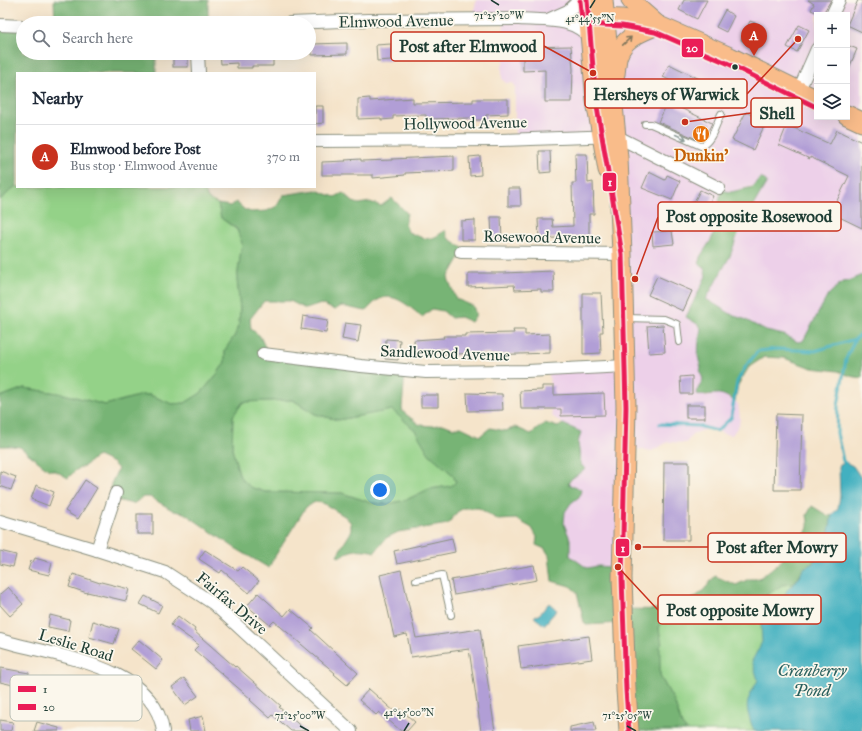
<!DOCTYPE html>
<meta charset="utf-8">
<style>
body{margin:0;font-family:"IM FELL Great Primer",serif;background:#f6f6f7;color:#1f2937}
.controls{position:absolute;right:12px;top:12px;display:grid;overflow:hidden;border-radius:0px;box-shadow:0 4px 16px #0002}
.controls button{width:36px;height:36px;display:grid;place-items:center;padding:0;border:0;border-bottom:1px solid #e0e1e3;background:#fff;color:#1f2937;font:20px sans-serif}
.you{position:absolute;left:380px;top:490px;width:14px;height:14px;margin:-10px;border:3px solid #fff;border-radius:50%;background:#1a73e8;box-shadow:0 0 0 6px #1a73e833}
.badge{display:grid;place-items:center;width:26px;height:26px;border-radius:50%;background:#c8321e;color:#fff;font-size:13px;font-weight:700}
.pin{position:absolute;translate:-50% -33px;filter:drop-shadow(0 1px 2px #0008)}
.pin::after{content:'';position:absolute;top:21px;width:14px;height:12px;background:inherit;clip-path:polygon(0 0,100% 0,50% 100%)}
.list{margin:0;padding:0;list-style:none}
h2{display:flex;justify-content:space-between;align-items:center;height:52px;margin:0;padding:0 16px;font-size:17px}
h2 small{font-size:13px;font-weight:400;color:#747a83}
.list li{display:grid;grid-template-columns:26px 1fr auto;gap:12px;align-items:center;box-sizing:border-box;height:64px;padding:0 16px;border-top:1px solid #e0e1e3}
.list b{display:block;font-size:15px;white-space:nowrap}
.list p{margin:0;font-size:13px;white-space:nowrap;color:#747a83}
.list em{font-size:13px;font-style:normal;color:#747a83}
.icon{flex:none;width:22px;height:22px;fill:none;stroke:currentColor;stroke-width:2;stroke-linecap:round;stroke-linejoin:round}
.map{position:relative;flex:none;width:862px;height:731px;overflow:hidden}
.search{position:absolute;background:#fff;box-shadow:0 4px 16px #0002;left:16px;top:16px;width:300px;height:44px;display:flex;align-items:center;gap:10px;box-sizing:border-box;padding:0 14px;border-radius:22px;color:#747a83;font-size:15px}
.panel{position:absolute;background:#fff;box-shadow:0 4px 16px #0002;left:16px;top:72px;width:300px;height:116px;border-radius:0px}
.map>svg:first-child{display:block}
.built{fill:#edd0e9;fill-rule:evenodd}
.green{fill:#94d288;stroke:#5a885e}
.forest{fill:#77b474;stroke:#4b7854;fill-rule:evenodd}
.water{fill:#43b0c0;stroke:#31767a}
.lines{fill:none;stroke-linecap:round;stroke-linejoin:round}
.stream{stroke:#43b0c0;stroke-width:3}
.building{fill:#b19ed6}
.service-casing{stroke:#8a907f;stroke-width:8}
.minor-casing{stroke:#8a907f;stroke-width:14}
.primary-casing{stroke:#8a907f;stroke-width:21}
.service{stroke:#fff;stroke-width:6}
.minor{stroke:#fff;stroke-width:12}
.primary{stroke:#f9bc8a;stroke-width:19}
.bus-1-casing{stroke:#fbf7ec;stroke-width:8}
.bus-2-casing{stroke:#fbf7ec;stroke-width:8}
.bus-1{stroke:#ea1d57;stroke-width:5}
.bus-2{stroke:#ea1d57;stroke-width:5}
.oneway{stroke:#81765b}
.oneway2{stroke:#8f9e9a}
.ticks{fill:none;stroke:#1f3d34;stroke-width:1.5}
.bus-dot{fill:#1f3d34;stroke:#fbf7ec;stroke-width:1.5}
.labels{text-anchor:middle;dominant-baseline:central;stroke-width:3.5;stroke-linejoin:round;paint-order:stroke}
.street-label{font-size:16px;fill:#1f3d34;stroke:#fbf7ec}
.food-label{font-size:16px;font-weight:bold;fill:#c56008;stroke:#fbf7ec}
.water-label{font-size:17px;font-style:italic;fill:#2a605e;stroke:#fbf7ec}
.key{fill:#fbf7ec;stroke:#b9bfb5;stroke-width:1}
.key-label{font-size:11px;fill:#1f3d34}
.ticks-label{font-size:10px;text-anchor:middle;fill:#1f3d34;stroke:#fbf7ec;stroke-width:3.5;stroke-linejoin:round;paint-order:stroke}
.leader{fill:none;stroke:#c8321e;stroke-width:1.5}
.callout-dot{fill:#c8321e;stroke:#fbf7ec;stroke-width:1.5}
.callout{fill:#fbf7ec;stroke:#c8321e;stroke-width:1.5}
.callout-label{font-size:17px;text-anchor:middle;font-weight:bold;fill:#1f3d34}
.line-badge{stroke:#fbf7ec;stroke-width:1.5}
.badge-label{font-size:11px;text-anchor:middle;font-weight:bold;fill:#fff}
</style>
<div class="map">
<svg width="862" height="731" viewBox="0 0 862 731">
<rect width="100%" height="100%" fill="#fbf7ec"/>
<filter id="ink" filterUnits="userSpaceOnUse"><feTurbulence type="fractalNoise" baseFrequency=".025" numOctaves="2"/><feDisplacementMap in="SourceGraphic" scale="8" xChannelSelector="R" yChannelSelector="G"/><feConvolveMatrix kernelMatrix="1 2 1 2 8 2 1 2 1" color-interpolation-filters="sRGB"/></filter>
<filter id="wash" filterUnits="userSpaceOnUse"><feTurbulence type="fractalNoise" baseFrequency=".012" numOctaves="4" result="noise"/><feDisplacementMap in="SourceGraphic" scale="16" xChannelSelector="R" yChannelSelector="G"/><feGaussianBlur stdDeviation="0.9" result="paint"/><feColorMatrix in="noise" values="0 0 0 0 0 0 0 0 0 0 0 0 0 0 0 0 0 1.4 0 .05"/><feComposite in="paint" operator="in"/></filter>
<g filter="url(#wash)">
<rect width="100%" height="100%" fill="#f5e4ca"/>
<path class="built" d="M 476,0 L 862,0 L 862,275 L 828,295 L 803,341 L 798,342 L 784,335 L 766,331 L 744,319 L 734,316 L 706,299 L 730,256 L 740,228 L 767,182 L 731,192 L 719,203 L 722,214 L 711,240 L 700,257 L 706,276 L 699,325 L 701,328 L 698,347 L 700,359 L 699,363 L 701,367 L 700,372 L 703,379 L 698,389 L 705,396 L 717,394 L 722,394 L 735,401 L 738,404 L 740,418 L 739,425 L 732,435 L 724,434 L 715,429 L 703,430 L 692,435 L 686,443 L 668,442 L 652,451 L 629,448 L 623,568 L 598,566 L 587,568 L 570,556 L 570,539 L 564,524 L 565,512 L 571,503 L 579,497 L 568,485 L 581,465 L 578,443 L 581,432 L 563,424 L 552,416 L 549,372 L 626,368 L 615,137 L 515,136 L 515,86 L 513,83 L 506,83 L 502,79 L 502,66 L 504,60 L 503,50 L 504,21 L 473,19 ZM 817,15 L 847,15 L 847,117 L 817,117 Z"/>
<g class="green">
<path d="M 17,185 L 17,187 L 203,187 L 208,199 L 218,204 L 221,218 L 237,230 L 242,243 L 237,279 L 240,309 L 239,323 L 235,335 L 225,350 L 225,362 L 218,373 L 201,393 L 185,403 L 172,404 L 150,395 L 142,395 L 105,405 L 64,394 L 24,388 L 0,397 L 0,200 Z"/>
<path d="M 293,400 L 315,414 L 338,420 L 392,409 L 415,430 L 429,453 L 453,475 L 456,483 L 451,486 L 429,489 L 406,500 L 387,504 L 372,503 L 342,493 L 265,492 L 249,487 L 240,477 L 232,449 L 233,416 L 243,402 Z"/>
<path d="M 828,538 L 768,731 L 687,731 L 682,725 L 674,701 L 660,676 L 659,638 L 660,636 L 659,629 L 661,615 L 679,613 L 732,591 L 781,567 Z"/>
</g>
<g class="forest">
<path d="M 54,0 L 208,0 L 208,23 L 55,23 Z"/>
<path d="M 0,26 L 23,27 L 23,53 L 156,53 L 156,73 L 17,73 L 17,185 L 0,200 Z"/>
<path d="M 761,177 L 767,182 L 740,228 L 730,256 L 706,299 L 734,316 L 744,319 L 766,331 L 784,335 L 798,342 L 803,341 L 828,295 L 842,282 L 849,281 L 862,275 L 862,378 L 850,376 L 838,371 L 812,368 L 784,358 L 764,357 L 749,367 L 738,385 L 735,401 C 729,398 723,393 716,394 C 708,394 706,396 697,394 L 698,389 L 703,379 L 700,372 L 701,367 C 696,356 699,340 701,328 L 699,325 L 686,317 L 706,276 L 704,268 L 699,262 L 700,257 L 711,240 L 722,214 L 719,203 L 721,190 L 731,192 L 753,187 Z"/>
<path d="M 316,190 L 335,197 L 343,193 L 353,202 L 359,204 L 370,202 L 381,206 L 392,198 L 407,213 L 405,223 L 408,232 C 425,239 430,243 445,230 L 448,238 L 467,251 L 460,257 L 448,278 L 456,299 L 473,306 L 476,315 L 471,322 L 460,317 L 451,318 L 443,311 L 432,309 L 422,317 C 411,308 393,290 378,300 C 374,302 370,307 366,311 L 341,306 L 335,310 L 321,304 L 306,309 L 290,301 L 264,301 L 250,319 L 251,329 L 260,336 L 268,354 L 405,372 L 402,408 L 403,412 L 420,425 L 433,426 L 443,424 L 453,428 L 461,427 L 480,436 L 490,428 L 506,431 L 515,427 L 531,434 L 545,423 L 558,427 L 563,424 L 581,432 L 578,443 L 581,465 L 586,469 L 571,479 L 568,484 L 581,490 L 579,497 L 571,503 L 565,512 L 564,524 L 570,539 L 570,556 L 587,568 L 598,566 L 623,568 L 623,609 C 652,609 674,613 698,595 C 705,590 710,582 715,576 L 736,585 L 749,579 L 759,579 C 774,566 799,549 807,530 C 809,525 808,521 807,515 L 812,506 L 828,516 L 832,515 L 828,537 L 813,563 L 804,568 L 793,584 L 782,585 L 747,608 L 737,617 L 675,613 L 661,615 L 659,629 L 662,644 L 660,646 L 660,676 L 674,701 L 682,725 L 687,731 L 630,731 L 621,623 L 586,625 L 584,622 L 577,592 L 570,586 L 552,581 L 549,555 L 545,549 L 536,545 L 537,537 L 532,528 L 516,519 L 498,520 L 479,508 L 464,508 L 457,512 L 448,524 L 398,532 L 386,538 L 375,552 C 362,548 350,549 339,557 L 337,555 L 351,532 L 351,523 L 346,517 L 323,503 L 315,502 L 306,507 L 272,561 L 269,568 L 235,548 L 184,513 L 174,511 L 150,497 L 143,497 L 133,504 L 112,499 L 111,484 L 118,469 L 113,463 L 98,456 L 94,458 L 86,465 L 76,470 L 68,478 L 54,470 L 49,470 L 20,447 L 11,446 L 0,446 L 0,397 L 24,388 L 64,394 L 105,405 L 142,395 L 150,395 L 172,404 L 185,403 L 201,393 L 218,373 L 225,362 L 225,350 L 235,335 L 239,323 L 240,309 L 237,279 L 242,243 L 237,229 L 221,218 L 218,204 L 230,206 L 236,202 L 245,210 L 251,212 L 267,211 L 277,206 L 283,195 ZM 293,400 L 315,414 L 338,420 L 392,410 L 415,430 L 429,454 L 453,475 L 456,482 L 451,486 L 429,489 L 406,500 L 387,504 L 372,503 L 342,493 L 265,492 L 250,487 L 240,477 L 232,449 L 233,416 L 243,402 Z"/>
</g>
<g class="water">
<path d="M 845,462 L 853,466 L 862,479 L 862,731 L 754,731 C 744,704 745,704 758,680 L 752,661 L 762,642 L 761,623 L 778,612 L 787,590 L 795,583 L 804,568 L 813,563 L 828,537 L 832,515 L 838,508 L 840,496 L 839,466 Z"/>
<path d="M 549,603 L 557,610 L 544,625 L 534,617 L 536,615 L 538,616 Z"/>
</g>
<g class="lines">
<g class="stream">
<path d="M 660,424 L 698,426 L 717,431 L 731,418 L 737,382 L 746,366 L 758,351 L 777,349 L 815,351 L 855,339 L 862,334"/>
<path d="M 846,464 L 843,461 L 837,433 L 838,406 L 846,359 L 855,339"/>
</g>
</g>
<g id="blocks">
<g class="building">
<path d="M 684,0 L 707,0 L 697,19 L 679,10 Z"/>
<path d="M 808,0 L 831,0 L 822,15 L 811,10 L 814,4 Z"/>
<path d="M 858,0 L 862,0 L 862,32 L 847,25 Z"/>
<path d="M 725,10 L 734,16 L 726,32 L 716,27 Z"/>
<path d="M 750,21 L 760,25 L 750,45 L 741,40 Z"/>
<path d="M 799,25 L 809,30 L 797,52 L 787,47 Z"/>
<path d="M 347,43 L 347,54 L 312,55 L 311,44 Z"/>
<path d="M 391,44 L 391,60 L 377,61 L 376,45 Z"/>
<path d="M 847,45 L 857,49 L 847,73 Z"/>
<path d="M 571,46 L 573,69 L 572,102 L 545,102 L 545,70 L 523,71 L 523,47 Z"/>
<rect x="173" y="53" width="15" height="14"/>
<path d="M 220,53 L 273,53 L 273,66 L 252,66 L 252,68 L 237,68 L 237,63 L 221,64 Z"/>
<path d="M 669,64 L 724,91 L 718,104 L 663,77 Z"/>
<path d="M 370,98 L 370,101 L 413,98 L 413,103 L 473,102 L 473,99 L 508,99 L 508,114 L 486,115 L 486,120 L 473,120 L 473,118 L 426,119 L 426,115 L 393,116 L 393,119 L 381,120 L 381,118 L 358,119 L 358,99 Z"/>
<path d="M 668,102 L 712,123 L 705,137 L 701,141 L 658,122 Z"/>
<path d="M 315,106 L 323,106 L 323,123 L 315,124 Z"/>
<path d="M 746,112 L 766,122 L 753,150 L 732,140 Z"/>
<path d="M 787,125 L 830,144 L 837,130 L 862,142 L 862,228 L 831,213 L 849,176 L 810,157 L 810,159 L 779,145 Z"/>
<path d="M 539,151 L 550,151 L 551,172 L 540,173 Z"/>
<path d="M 575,154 L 587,154 L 588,183 L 593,182 L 594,214 L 589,214 L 589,236 L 539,239 L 538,219 L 552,219 L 553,227 L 573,226 L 572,183 L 576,183 Z"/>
<path d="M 454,156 L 454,171 L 405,173 L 405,175 L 373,178 L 373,175 L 322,175 L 322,162 L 346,161 L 345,160 L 361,159 L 361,161 L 392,160 L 392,159 Z"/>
<path d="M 480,156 L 481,175 L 470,176 L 469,157 Z"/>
<path d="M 649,172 L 665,180 L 667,175 L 680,181 L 672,200 L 642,188 Z"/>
<path d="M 508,188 L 520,188 L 521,206 L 508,206 Z"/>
<path d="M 700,190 L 713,196 L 702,219 L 689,213 Z"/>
<path d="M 491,217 L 501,217 L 502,240 L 492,240 Z"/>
<path d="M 475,220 L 475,240 L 461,240 L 461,221 Z"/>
<path d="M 672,231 L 674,244 L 653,246 L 652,232 Z"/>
<path d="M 553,271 L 554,292 L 541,292 L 541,289 L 515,290 L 514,285 L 468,287 L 468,273 L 503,273 Z"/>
<path d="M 657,276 L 692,291 L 683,311 L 648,295 Z"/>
<path d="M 583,293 L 601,293 L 603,332 L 600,332 L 601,353 L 583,354 Z"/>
<path d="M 303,316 L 328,320 L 326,333 L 301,329 Z"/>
<path d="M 345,323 L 361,325 L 358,342 L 342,339 Z"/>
<path d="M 663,325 L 665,352 L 649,353 L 647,326 Z"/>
<path d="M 513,330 L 525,330 L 525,335 L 550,334 L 550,353 L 489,355 L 489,353 L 456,354 L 456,356 L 444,356 L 444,350 L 415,353 L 414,340 L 444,338 L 443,336 L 465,336 L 465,334 L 514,333 Z"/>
<path d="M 386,339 L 400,340 L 398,360 L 385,359 Z"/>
<path d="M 692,376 L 692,394 L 681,394 L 680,377 Z"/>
<path d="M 542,386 L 554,386 L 554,395 L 604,393 L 605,415 L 561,416 L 561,409 L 521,409 L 520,391 L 542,390 Z"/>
<path d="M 467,393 L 502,394 L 503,410 L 468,411 Z"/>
<rect x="421" y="395" width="17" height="12"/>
<rect x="686" y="405" width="19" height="13"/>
<path d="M 776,414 L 802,415 L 800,490 L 774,490 Z"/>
<path d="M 664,462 L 689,462 L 689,540 L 663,540 Z"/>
<path d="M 0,471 L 16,477 L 11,490 L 0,486 Z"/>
<path d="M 85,480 L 97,488 L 78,519 L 65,511 Z"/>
<path d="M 36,485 L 54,492 L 49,506 L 31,499 Z"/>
<rect x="137" y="514" width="16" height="20"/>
<path d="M 452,538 L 455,552 L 397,564 L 394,551 Z"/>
<path d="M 205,550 L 238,571 L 242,567 L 259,581 L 249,593 L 222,570 L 220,573 L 199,559 Z"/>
<path d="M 0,551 L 16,555 L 13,567 L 0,564 Z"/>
<path d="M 35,558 L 52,563 L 49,575 L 28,570 L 31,561 L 33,562 Z"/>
<path d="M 534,565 L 537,580 L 454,595 L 451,580 Z"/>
<path d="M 401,570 L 416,638 L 480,629 L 495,731 L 481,731 L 469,649 L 411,657 L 407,634 L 394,637 L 380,575 Z"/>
<path d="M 73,574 L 100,583 L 101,582 L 129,589 L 126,601 L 87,592 L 87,593 L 69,587 Z"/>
<path d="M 8,587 L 23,604 L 10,616 L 0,605 L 0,594 Z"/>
<path d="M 258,593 L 284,616 L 290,609 L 313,628 L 311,630 L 358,673 L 347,685 L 334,674 L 335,673 L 274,621 L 270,625 L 247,606 Z"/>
<path d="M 145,596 L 162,605 L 158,613 L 140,604 Z"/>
<path d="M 50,615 L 70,620 L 68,631 L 48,627 Z"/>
<path d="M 178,616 L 195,629 L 194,631 L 235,667 L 236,666 L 281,706 L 279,707 L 306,731 L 291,731 L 273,715 L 270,718 L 250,700 L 251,699 L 194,650 L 199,645 L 171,625 Z"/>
<path d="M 93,621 L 119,629 L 114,644 L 89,637 Z"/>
<path d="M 589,636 L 592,659 L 521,669 L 518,646 Z"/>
<path d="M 139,640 L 163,660 L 156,669 L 131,649 Z"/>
<path d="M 1,668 L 29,673 L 26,688 L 0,682 Z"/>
<path d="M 184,678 L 198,696 L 185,705 L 172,687 Z"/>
<path d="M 369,689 L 396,713 L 400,709 L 415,722 L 407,731 L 401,731 L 379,712 L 376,715 L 359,700 Z"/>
<path d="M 203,716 L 206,731 L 190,731 L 188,720 Z"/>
<path d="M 0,720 L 13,722 L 11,731 L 0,731 Z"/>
<path d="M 37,722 L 59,728 L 59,731 L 34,731 Z"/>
<path d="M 594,722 L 596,731 L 570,731 L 570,727 Z"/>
</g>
</g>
</g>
<g filter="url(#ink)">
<use href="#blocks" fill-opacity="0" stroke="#8a907f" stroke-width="1"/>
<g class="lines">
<defs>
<g id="service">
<path d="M 645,124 L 651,124 L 701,146 C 712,142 716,124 721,114"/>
<path d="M 626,318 L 664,319 L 677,324 L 679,342"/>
<path d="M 416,580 L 442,575 L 451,615"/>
</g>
<g id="minor">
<path d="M 832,15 L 839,0"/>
<path d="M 550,19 L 568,11 L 580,0"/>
<path d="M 290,23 L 368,20 L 519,19 C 545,21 573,16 591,39"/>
<path d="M 0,25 L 23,26"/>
<path d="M 198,53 L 199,73"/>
<path d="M 799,90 L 817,49"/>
<path d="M 315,141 L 500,140 L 616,136 L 719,188"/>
<path d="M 461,252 L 622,254"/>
<path d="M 263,354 L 361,366 L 426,372 L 527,371 L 626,366"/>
<path d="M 0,521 L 97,550 L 165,572 L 214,604 L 351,731"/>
<path d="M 97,550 L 116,493"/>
<path d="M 0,640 C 51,656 154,664 163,731"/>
</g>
<g id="primary">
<path d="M 587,0 L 596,101 L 608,170"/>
<path d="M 603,0 L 618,158 L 622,254 L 626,407 L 622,578 L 626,690 L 629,731"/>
<path d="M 631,0 L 641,11 L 657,25"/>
<path d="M 594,18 L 623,19 L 657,25 L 730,57 L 817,100"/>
<path d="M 615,74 C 616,67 616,61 618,55 C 624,37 641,32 657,25"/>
<path d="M 847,115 L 862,122"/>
</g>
</defs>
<use href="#service" class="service-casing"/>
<use href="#minor" class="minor-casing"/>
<use href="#primary" class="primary-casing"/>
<use href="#service" class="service"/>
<use href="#minor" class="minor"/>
<use href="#primary" class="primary"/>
<defs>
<path id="bus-1" d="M 587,0 L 596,101 L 622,254 L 626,407 L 622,578 L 626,690 L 629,731"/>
<path id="bus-2" d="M 580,1 L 582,20 L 586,24 L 622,26 L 655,32 L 727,63 L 814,106"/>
</defs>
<use href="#bus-1" class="bus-1-casing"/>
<use href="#bus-2" class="bus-2-casing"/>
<use href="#bus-1" class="bus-1"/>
<use href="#bus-2" class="bus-2"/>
</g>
<defs><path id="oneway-shaft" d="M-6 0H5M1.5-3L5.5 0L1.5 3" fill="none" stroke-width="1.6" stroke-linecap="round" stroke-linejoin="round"/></defs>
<use class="oneway" href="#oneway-shaft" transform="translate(627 41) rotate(-44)"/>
<use class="oneway2" href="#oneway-shaft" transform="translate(681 137) rotate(24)"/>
</g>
<path class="ticks" d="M 491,0 L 499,5M 590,8 L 595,0M 300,726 L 309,731M 627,726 L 636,731M 404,731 L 409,723"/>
<defs>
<symbol id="restaurant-disc" viewBox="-11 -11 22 22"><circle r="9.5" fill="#e8710a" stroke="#fbf7ec"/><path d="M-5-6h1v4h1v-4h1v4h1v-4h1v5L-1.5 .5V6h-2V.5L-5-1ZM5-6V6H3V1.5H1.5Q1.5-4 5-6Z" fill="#fff"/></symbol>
</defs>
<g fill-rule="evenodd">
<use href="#restaurant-disc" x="691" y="124" width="20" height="20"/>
</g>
<circle class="bus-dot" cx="735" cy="67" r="3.5"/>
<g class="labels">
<g class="street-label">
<text transform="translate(396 21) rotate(-1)">Elmwood Avenue</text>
<text transform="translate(465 123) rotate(-1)">Hollywood Avenue</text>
<text transform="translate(542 237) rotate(1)">Rosewood Avenue</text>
<text transform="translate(445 353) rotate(2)">Sandlewood Avenue</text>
<text transform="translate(232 603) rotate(40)">Fairfax Drive</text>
<text transform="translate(76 645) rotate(17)">Leslie Road</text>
</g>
<g class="food-label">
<text x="701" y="155">Dunkin'</text>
</g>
<g class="water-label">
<text x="812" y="670">Cranberry<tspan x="812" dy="20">Pond</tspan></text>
</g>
</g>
<rect x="10" y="675" width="132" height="46" rx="6" class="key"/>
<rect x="18" y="686" width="18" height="6" fill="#ea1d57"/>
<rect x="18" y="704" width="18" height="6" fill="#ea1d57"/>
<g class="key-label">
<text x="43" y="693">1</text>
<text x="43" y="711">20</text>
</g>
<g class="ticks-label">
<text x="499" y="19">71°25'20"W</text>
<text x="590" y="22">41°44'55"N</text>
<text x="409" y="716">41°45'00"N</text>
<text x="300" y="719">71°25'00"W</text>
<text x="627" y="719">71°25'05"W</text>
</g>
<path class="leader" d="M593 73L544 46M798 39L747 94M685 122L751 113M635 279L658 217M638 547L708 547M618 567L658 610"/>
<g class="callout-dot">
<circle cx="593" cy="73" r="4"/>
<circle cx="798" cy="39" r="4"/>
<circle cx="685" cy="122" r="4"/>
<circle cx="635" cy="279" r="4"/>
<circle cx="638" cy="547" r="4"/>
<circle cx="618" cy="567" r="4"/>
</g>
<g class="callout">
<rect x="391" y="32" width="153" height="29" rx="4"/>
<rect x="585" y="79" width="162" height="29" rx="4"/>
<rect x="751" y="98" width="51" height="29" rx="4"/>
<rect x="658" y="202" width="183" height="29" rx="4"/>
<rect x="708" y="533" width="138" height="29" rx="4"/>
<rect x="658" y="595" width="163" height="29" rx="4"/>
</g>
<g class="callout-label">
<text x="468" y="52">Post after Elmwood</text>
<text x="666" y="100">Hersheys of Warwick</text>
<text x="777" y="119">Shell</text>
<text x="749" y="222">Post opposite Rosewood</text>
<text x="777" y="553">Post after Mowry</text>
<text x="740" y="616">Post opposite Mowry</text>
</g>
<g class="line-badge">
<rect x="681" y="38" width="23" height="20" rx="4" fill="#ea1d57"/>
<rect x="602" y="172" width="15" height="20" rx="4" fill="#ea1d57"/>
<rect x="615" y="538" width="15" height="19" rx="4" fill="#ea1d57"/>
</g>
<g class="badge-label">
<text x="692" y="52">20</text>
<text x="610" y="186">1</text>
<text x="623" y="552">1</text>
</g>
</svg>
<div class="controls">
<button>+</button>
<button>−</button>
<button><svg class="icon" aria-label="layers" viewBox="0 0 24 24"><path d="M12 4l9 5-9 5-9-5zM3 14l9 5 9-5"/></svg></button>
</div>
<div class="you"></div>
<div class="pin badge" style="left:754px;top:56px">A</div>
<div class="search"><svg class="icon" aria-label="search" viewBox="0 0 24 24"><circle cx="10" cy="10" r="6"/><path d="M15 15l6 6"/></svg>Search here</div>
<section class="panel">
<h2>Nearby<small></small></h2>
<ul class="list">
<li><span class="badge">A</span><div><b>Elmwood before Post</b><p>Bus stop · Elmwood Avenue</p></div><em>370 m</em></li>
</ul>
</section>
</div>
